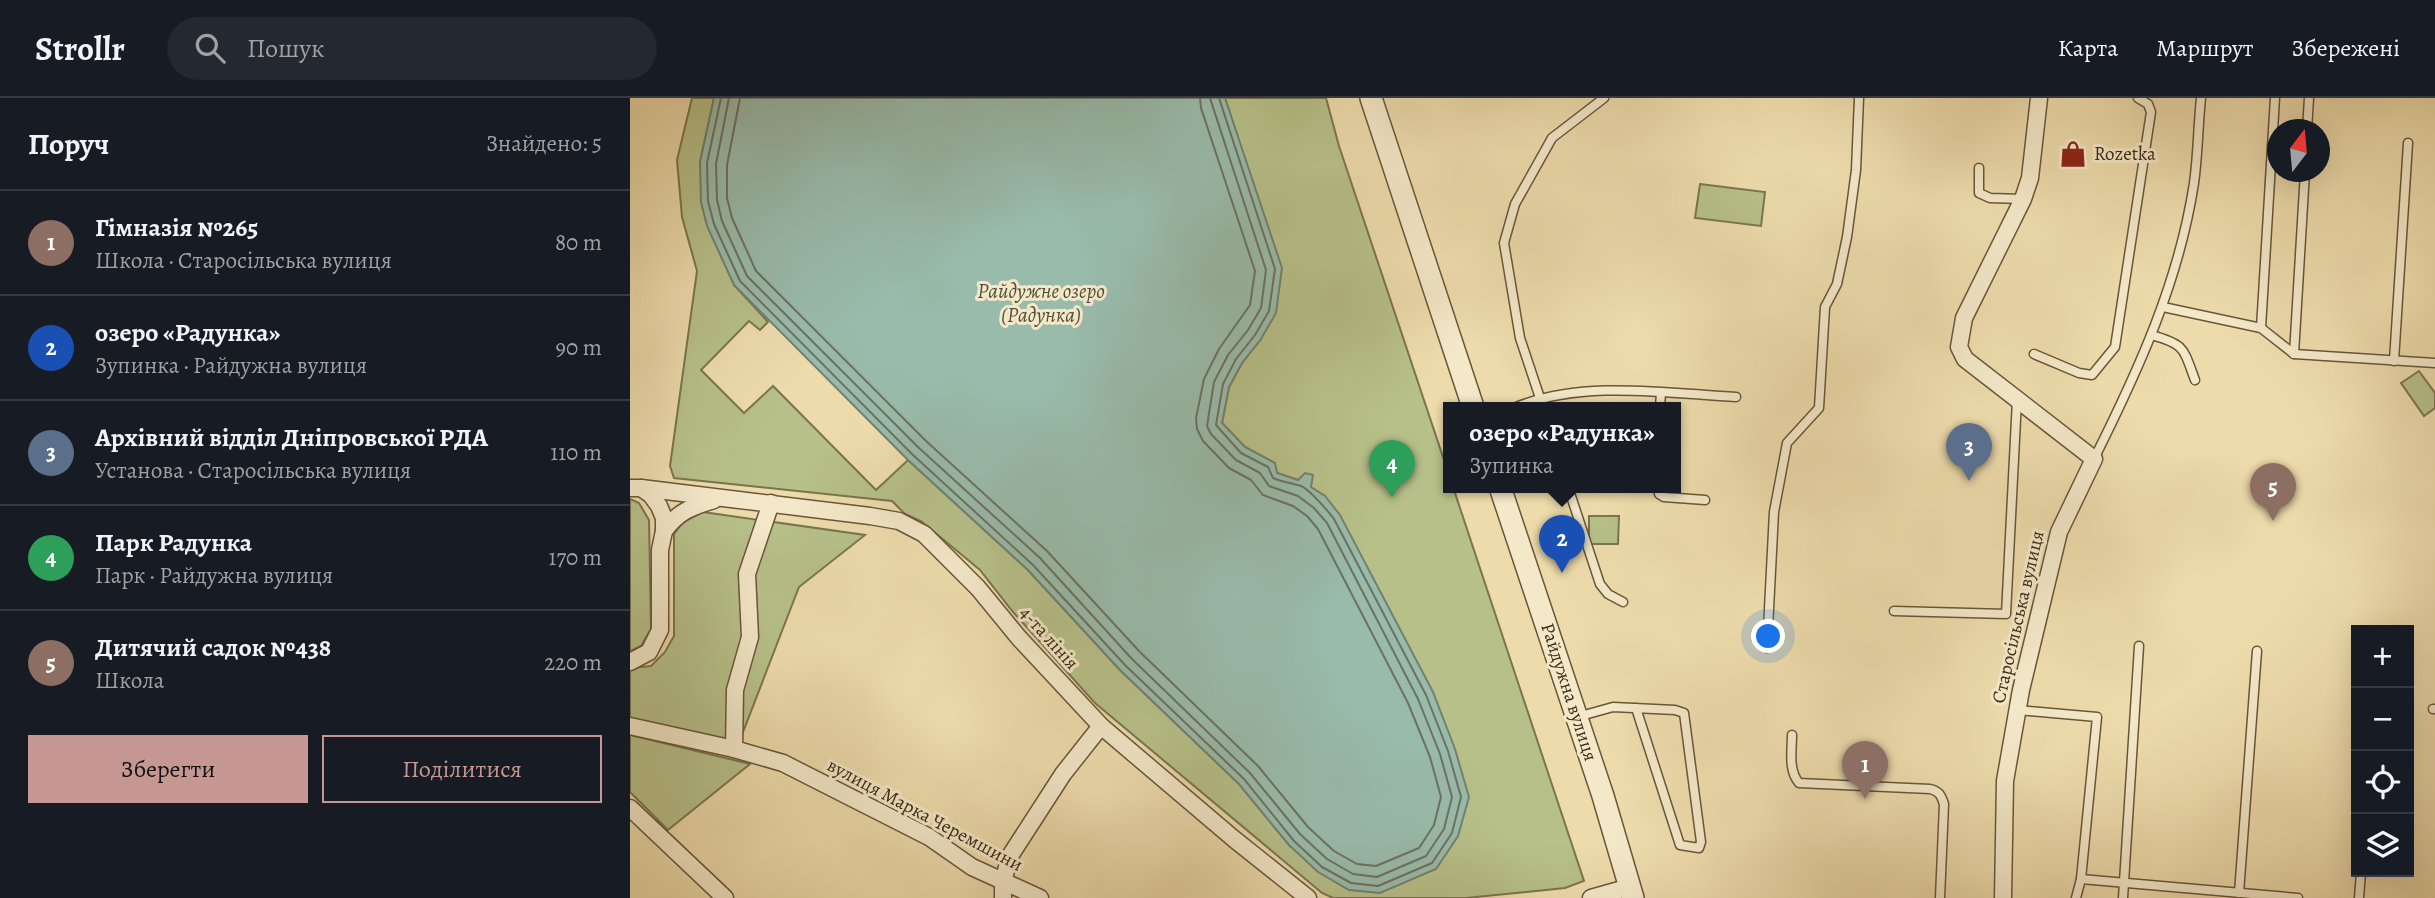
<!DOCTYPE html>
<html lang="uk">
<meta charset="utf-8">
<style>
body{margin:0;font-family:Alegreya,serif;background:#242831;color:#f1f3f6}
.controls{position:absolute;right:21px;bottom:21px;display:grid;overflow:hidden;border-radius:0px;box-shadow:0 7px 28px #0002}
.controls button{width:63px;height:63px;display:grid;place-items:center;padding:0;border:0;border-bottom:2px solid #363941;background:#171b24;color:#f1f3f6;font:35px sans-serif}
.compass{position:absolute;left:1637px;top:21px;width:63px;height:63px;border-radius:50%;background:#171b24;box-shadow:0 7px 28px #0002;rotate:16deg}
.you{position:absolute;left:1139px;top:539px;width:24px;height:24px;margin:-18px;border:5px solid #fff;border-radius:50%;background:#1a73e8;box-shadow:0 0 0 10px #1a73e833}
.badge{display:grid;place-items:center;width:46px;height:46px;border-radius:50%;background:#c59692;color:#fff;font-size:23px;font-weight:700}
.pin{position:absolute;translate:-50% -58px;filter:drop-shadow(0 2px 4px #0008)}
.pin::after{content:'';position:absolute;top:37px;width:24px;height:21px;background:inherit;clip-path:polygon(0 0,100% 0,50% 100%)}
.popup{position:absolute;left:813px;top:304px;width:238px;height:91px;box-sizing:border-box;display:grid;place-content:center;border-radius:0px;background:#171b24;filter:drop-shadow(0 2px 5px #0005);font-size:23px;white-space:nowrap;color:#9ea1a6}
.popup b{font-size:26px;color:#f1f3f6}
.popup::after{content:'';position:absolute;left:50%;top:100%;margin-left:-14px;border:14px solid transparent;border-top-color:#171b24}
.list{margin:0;padding:0;list-style:none}
h2{display:flex;justify-content:space-between;align-items:center;height:91px;margin:0;padding:0 28px;font-size:30px}
h2 small{font-size:23px;font-weight:400;color:#9ea1a6}
.list li{display:grid;grid-template-columns:46px 1fr auto;gap:21px;align-items:center;box-sizing:border-box;height:105px;padding:0 28px;border-top:2px solid #363941}
.list b{display:block;font-size:26px;white-space:nowrap}
.list p{margin:0;font-size:23px;white-space:nowrap;color:#9ea1a6}
.list em{font-size:23px;font-style:normal;color:#9ea1a6}
.actions{display:flex;gap:14px;padding:21px 28px}
.actions a{flex:1;padding:16px 0;border:2px solid #c59692;border-radius:0px;text-align:center;font-size:24px;color:#c59692}
.actions .main{background:#c59692;color:#111}
.icon{flex:none;width:38px;height:38px;fill:none;stroke:currentColor;stroke-width:2;stroke-linecap:round;stroke-linejoin:round}
.map{position:relative;flex:none;width:1805px;height:800px;overflow:hidden}
header{display:flex;align-items:center;gap:42px;box-sizing:border-box;height:98px;padding:0 35px;background:#171b24;border-bottom:2px solid #363941}
header strong{font-size:33px}
nav{display:flex;gap:38px;margin-inline-start:auto;font-size:24px}
.search{width:490px;height:63px;background:#242831;display:flex;align-items:center;gap:18px;box-sizing:border-box;padding:0 24px;border-radius:38px;color:#9ea1a6;font-size:26px}
main{display:flex}
aside{flex:1;background:#171b24}
.map>svg:first-child{display:block}
.green{fill:#b7c089;stroke:#7a754f;stroke-width:2}
.water{fill:#99bbab;stroke:#74816f;stroke-width:2}
.lines{fill:none;stroke-linecap:round;stroke-linejoin:round}
.shore{stroke:#6b7260;stroke-width:2}
.service-casing{stroke:#69563a;stroke-width:11}
.minor-casing{stroke:#69563a;stroke-width:19}
.tertiary-casing{stroke:#69563a;stroke-width:24}
.service{stroke:#f3e8c8;stroke-width:8}
.minor{stroke:#f3e8c8;stroke-width:16}
.tertiary{stroke:#f3e8c8;stroke-width:21}
.labels{text-anchor:middle;dominant-baseline:central;stroke-width:6;stroke-linejoin:round;paint-order:stroke}
.poi-label{font-size:19px;fill:#3d2a15;stroke:#f3e8c8;text-anchor:start}
.street-label{font-size:19px;fill:#3d2a15;stroke:#f3e8c8}
.water-label{font-size:21px;font-style:italic;fill:#544e3a;stroke:#f3e8c8}
</style>
<header>
<strong>Strollr</strong>
<div class="search"><svg class="icon" aria-label="search" viewBox="0 0 24 24"><circle cx="10" cy="10" r="6"/><path d="M15 15l6 6"/></svg>Пошук</div>
<nav><a>Карта</a><a>Маршрут</a><a>Збережені</a></nav>
</header>
<main>
<aside>
<h2>Поруч<small>Знайдено: 5</small></h2>
<ul class="list">
<li><span class="badge" style="background:#8d6e63">1</span><div><b>Гімназія №265</b><p>Школа · Старосільська вулиця</p></div><em>80 m</em></li>
<li><span class="badge" style="background:#1a4fb4">2</span><div><b>озеро «Радунка»</b><p>Зупинка · Райдужна вулиця</p></div><em>90 m</em></li>
<li><span class="badge" style="background:#5c6f8a">3</span><div><b>Архівний відділ Дніпровської РДА</b><p>Установа · Старосільська вулиця</p></div><em>110 m</em></li>
<li><span class="badge" style="background:#2e9e5b">4</span><div><b>Парк Радунка</b><p>Парк · Райдужна вулиця</p></div><em>170 m</em></li>
<li><span class="badge" style="background:#8d6e63">5</span><div><b>Дитячий садок №438</b><p>Школа</p></div><em>220 m</em></li>
</ul>
<div class="actions"><a class="main">Зберегти</a><a>Поділитися</a></div>
</aside>
<div class="map">
<svg width="1805" height="800" viewBox="0 0 1805 800">
<rect width="100%" height="100%" fill="#eddbab"/>
<filter id="stains"><feTurbulence type="fractalNoise" baseFrequency=".00286" numOctaves="4"/><feColorMatrix values="0 0 0 0 .2 0 0 0 0 .09 0 0 0 0 .02 0 0 0 .5 -.17"/></filter>
<radialGradient id="worn" r=".72"><stop offset=".6" stop-color="#630" stop-opacity="0"/><stop offset="1" stop-color="#630" stop-opacity=".3"/></radialGradient>
<g class="green">
<path d="M 62,0 L 84,0 L 70,64 L 104,187 L 138,224 L 130,232 L 119,223 L 71,272 L 114,315 L 143,288 L 246,392 L 278,362 L 398,472 L 490,572 L 609,686 L 659,747 L 695,398 L 668,382 L 647,375 L 644,365 L 615,349 L 592,325 L 599,289 L 612,265 L 631,241 L 615,62 L 595,0 L 696,0 L 709,48 L 818,374 L 818,389 L 823,389 L 954,783 L 935,790 L 836,800 L 703,800 L 692,795 L 465,605 L 383,514 L 350,472 L 291,423 L 275,416 L 262,403 L 44,380 L 40,368 L 67,173 L 52,119 L 47,62 Z"/>
<path d="M 1070,86 L 1135,94 L 1131,128 L 1065,120 Z"/>
<path d="M 1789,273 L 1805,295 L 1805,310 L 1794,318 L 1771,285 Z"/>
<path d="M 0,401 L 9,405 L 19,422 L 21,531 L 11,548 L 0,553 Z"/>
<path d="M 73,414 L 235,437 L 169,489 L 108,647 L 0,621 L 0,570 L 21,568 L 35,554 L 44,538 L 44,436 L 53,424 Z"/>
<path d="M 959,418 L 989,418 L 988,446 L 959,446 Z"/>
<path d="M 0,637 L 120,666 L 38,732 L 0,694 Z"/>
</g>
<path class="water" d="M 84,0 L 595,0 L 652,170 L 646,215 L 631,241 L 612,265 L 599,289 L 592,325 L 615,349 L 645,365 L 647,375 L 668,382 L 675,375 L 683,377 L 681,389 L 695,398 L 710,417 L 803,594 L 825,651 L 839,699 L 828,738 L 806,771 L 750,795 L 719,792 L 688,774 L 659,747 L 609,686 L 490,572 L 398,472 L 278,362 L 104,187 L 77,128 L 71,104 L 70,64 Z"/>
<g class="lines">
<g class="shore">
<path d="M 91,0 L 77,65 L 78,103 L 84,126 L 110,183 L 283,357 L 403,467 L 495,567 L 614,681 L 664,743 L 692,769 L 721,785 L 748,788 L 802,765 L 822,735 L 831,699 L 818,653 L 796,597 L 704,421 C 698,413 679,391 671,388 C 662,385 652,384 643,380 L 638,369 L 611,355 L 586,327 L 593,286 L 606,261 L 625,237 L 639,213 L 645,171 L 589,0"/>
<path d="M 99,0 L 86,66 L 87,102 L 92,123 L 117,178 L 289,350 L 410,460 L 502,561 L 620,675 L 670,736 L 697,761 L 723,776 L 747,779 L 796,758 L 814,731 L 822,699 L 810,656 L 788,601 L 697,425 L 684,410 L 668,398 L 639,388 L 630,375 L 606,362 L 581,336 L 577,328 L 584,284 L 598,257 L 618,232 L 631,210 L 636,172 L 580,0"/>
<path d="M 110,0 L 97,67 L 97,100 L 102,120 L 126,173 L 296,343 L 417,453 L 509,553 L 628,668 L 678,729 L 704,753 L 727,766 L 746,768 L 789,750 L 804,727 L 811,699 L 800,659 L 778,605 L 688,431 L 677,418 L 663,408 L 633,397 L 621,382 L 599,370 L 573,343 L 567,331 L 566,320 L 574,281 L 589,251 L 620,207 L 625,173 L 571,10 L 570,0"/>
</g>
<defs>
<g id="service">
<path d="M 1677,32 L 1679,0"/>
<path d="M 1349,70 L 1349,95 L 1360,100 L 1393,101"/>
<path d="M 1533,209 L 1631,230 L 1664,256 L 1805,265"/>
<path d="M 1631,230 L 1645,0"/>
<path d="M 1521,237 C 1555,246 1553,250 1565,282"/>
<path d="M 1404,256 L 1449,275 L 1462,277 L 1485,249 L 1521,14 L 1518,6 L 1508,0"/>
<path d="M 1664,256 L 1675,74"/>
<path d="M 1764,263 L 1778,45"/>
<path d="M 886,309 C 954,282 1034,295 1106,299"/>
<path d="M 913,309 L 890,240 L 874,145 L 885,106 L 922,40 L 974,0"/>
<path d="M 1030,309 L 1031,295"/>
<path d="M 1464,361 C 1508,273 1549,184 1564,85 C 1568,57 1568,28 1571,0"/>
<path d="M 938,389 L 970,486 L 978,496 L 993,504"/>
<path d="M 1028,389 L 1029,396 L 1034,399 L 1075,402"/>
<path d="M 1264,513 L 1376,516 L 1387,302"/>
<path d="M 1137,550 L 1144,414 L 1157,345 L 1189,310 L 1195,209 L 1207,186 L 1217,139 L 1226,72 L 1229,0"/>
<path d="M 1803,611 L 1805,611"/>
<path d="M 1387,612 L 1467,619 L 1451,781 L 1446,800"/>
<path d="M 947,619 L 983,609 L 1045,612 L 1054,615 L 1071,744 L 1069,750 L 1050,747 L 1006,610"/>
<path d="M 1162,637 C 1162,653 1158,672 1169,685 L 1300,691 C 1309,693 1311,697 1314,706 L 1310,800"/>
<path d="M 1451,781 L 1668,800"/>
<path d="M 1609,795 L 1627,553"/>
<path d="M 1493,800 L 1509,548"/>
<path d="M 1729,800 L 1731,774"/>
</g>
<g id="minor">
<path d="M 0,390 L 11,390 L 240,418 L 269,423 L 294,436 L 348,490 L 389,540 L 471,628 L 604,741 L 678,800"/>
<path d="M 34,433 C 49,413 61,409 84,402"/>
<path d="M 0,564 L 19,554 L 30,532 L 30,452 L 34,433 L 34,420 L 29,408 L 21,397 L 11,390"/>
<path d="M 0,628 L 104,651 L 153,665 L 299,739 L 342,769 L 410,800"/>
<path d="M 104,651 L 105,592 L 120,539 L 117,476 L 141,405"/>
<path d="M 0,710 L 95,800"/>
<path d="M 373,800 L 373,784 L 380,758 L 433,676 L 471,628"/>
<path d="M 961,800 L 1000,789"/>
<path d="M 1373,800 L 1375,683 L 1391,592 L 1429,434 L 1464,361 L 1335,261 L 1329,249 L 1334,220 L 1393,101 L 1400,80 L 1409,0"/>
</g>
<g id="tertiary">
<path d="M 741,0 L 843,309"/>
<path d="M 870,389 L 973,698 L 1003,800"/>
</g>
</defs>
<use href="#service" class="service-casing"/>
<use href="#minor" class="minor-casing"/>
<use href="#tertiary" class="tertiary-casing"/>
<use href="#service" class="service"/>
<use href="#minor" class="minor"/>
<use href="#tertiary" class="tertiary"/>
</g>
<defs>
<symbol id="shop-bare" viewBox="-9 -9 18 18"><path d="M-5-2.5h2.3a2.7 3.5 0 0 1 5.4 0H5L5.5 6h-11ZM-1.5-2.5h3a1.5 2.3 0 0 0-3 0Z" fill="#8f2418" stroke="#f3e8c8" stroke-width="2.5" paint-order="stroke"/></symbol>
</defs>
<g fill-rule="evenodd">
<use href="#shop-bare" x="1424" y="37" width="38" height="38"/>
</g>
<g class="labels">
<g class="poi-label">
<text x="1464" y="56">Rozetka</text>
</g>
<g class="street-label">
<text transform="translate(1388 519) rotate(-77)">Старосільська вулиця</text>
<text transform="translate(419 540) rotate(48)">4-та лінія</text>
<text transform="translate(939 594) rotate(72)">Райдужна вулиця</text>
<text transform="translate(295 717) rotate(28)">вулиця Марка Черемшини</text>
</g>
<g class="water-label">
<text x="411" y="193">Райдужне озеро<tspan x="411" dy="24">(Радунка)</tspan></text>
</g>
</g>
<rect width="100%" height="100%" filter="url(#stains)"/>
<rect width="100%" height="100%" fill="url(#worn)"/>
</svg>
<div class="controls">
<button>+</button>
<button>−</button>
<button><svg class="icon" aria-label="locate" viewBox="0 0 24 24"><circle cx="12" cy="12" r="6"/><path d="M12 2v4M12 18v4M2 12h4M18 12h4"/></svg></button>
<button><svg class="icon" aria-label="layers" viewBox="0 0 24 24"><path d="M12 4l9 5-9 5-9-5zM3 14l9 5 9-5"/></svg></button>
</div>
<svg class="compass" viewBox="-18 -18 36 36"><path d="M0-13l5 13h-10z" fill="#e53935"/><path d="M0 13l5-13h-10z" fill="#9ea1a6"/></svg>
<div class="you"></div>
<div class="pin badge" style="left:1235px;top:701px;background:#8d6e63">1</div>
<div class="pin badge" style="left:932px;top:475px;background:#1a4fb4">2</div>
<div class="popup"><b>озеро «Радунка»</b>Зупинка</div>
<div class="pin badge" style="left:1339px;top:383px;background:#5c6f8a">3</div>
<div class="pin badge" style="left:762px;top:400px;background:#2e9e5b">4</div>
<div class="pin badge" style="left:1643px;top:423px;background:#8d6e63">5</div>
</div>
</main>
